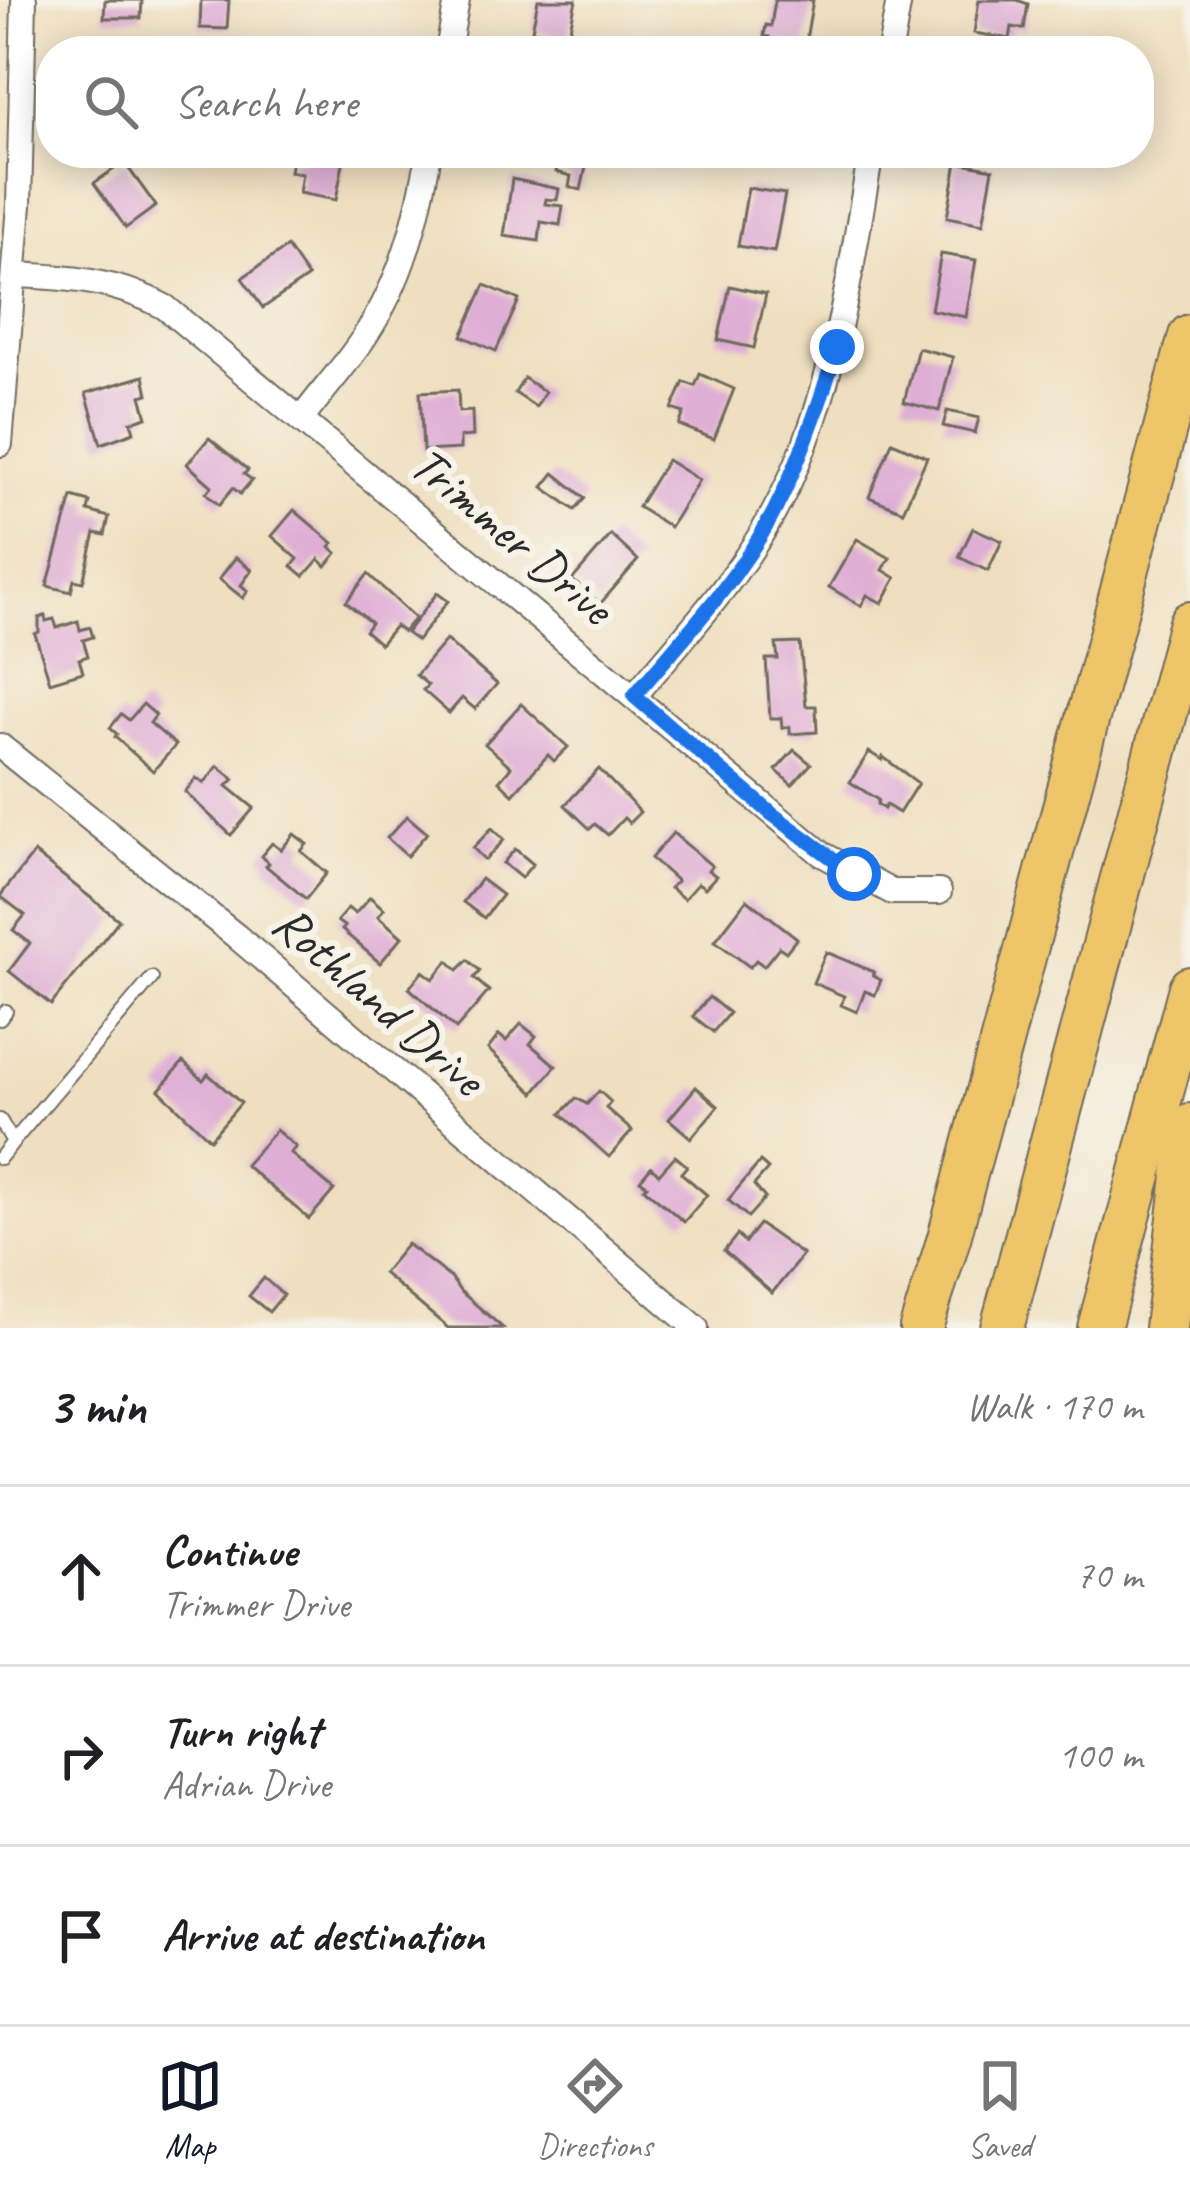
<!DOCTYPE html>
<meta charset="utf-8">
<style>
body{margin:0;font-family:Caveat,sans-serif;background:#f6f6f6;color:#202124}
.stop{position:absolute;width:36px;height:36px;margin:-27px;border:9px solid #1a73e8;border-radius:50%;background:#fff}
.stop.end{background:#1a73e8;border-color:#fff;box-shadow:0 3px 12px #0008}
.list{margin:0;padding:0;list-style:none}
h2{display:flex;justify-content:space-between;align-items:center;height:156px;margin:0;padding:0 48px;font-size:51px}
h2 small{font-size:39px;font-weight:400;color:#757577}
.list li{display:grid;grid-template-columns:78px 1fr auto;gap:36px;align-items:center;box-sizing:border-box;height:180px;padding:0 48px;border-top:3px solid #e0e0e0}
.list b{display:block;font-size:45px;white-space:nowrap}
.list p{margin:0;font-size:39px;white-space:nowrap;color:#757577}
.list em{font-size:39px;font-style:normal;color:#757577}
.icon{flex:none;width:66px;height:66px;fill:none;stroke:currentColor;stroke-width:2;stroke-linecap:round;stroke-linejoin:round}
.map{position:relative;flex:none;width:1190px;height:1328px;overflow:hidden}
.search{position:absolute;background:#fff;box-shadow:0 6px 30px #0003;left:36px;right:36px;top:36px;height:132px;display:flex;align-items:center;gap:30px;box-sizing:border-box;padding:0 42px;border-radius:48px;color:#757577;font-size:45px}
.sheet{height:696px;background:#fff}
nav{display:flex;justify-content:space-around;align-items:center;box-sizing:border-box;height:168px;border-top:3px solid #e0e0e0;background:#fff;font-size:33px;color:#757577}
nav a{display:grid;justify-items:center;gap:6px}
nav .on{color:#111827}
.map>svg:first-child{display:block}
.building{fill:#dfaed5}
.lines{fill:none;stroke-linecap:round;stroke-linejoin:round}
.service-casing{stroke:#706a5f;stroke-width:16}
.minor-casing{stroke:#706a5f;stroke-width:28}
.motorway-casing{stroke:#706a5f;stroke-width:46}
.service{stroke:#fff;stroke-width:12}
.minor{stroke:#fff;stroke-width:24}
.motorway{stroke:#eec569;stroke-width:42}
.route{stroke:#1a73e8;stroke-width:15}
.labels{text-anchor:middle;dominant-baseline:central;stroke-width:12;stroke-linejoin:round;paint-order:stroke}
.street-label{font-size:51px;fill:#2b2b2b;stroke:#f7f3e8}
</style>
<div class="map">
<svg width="1190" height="1328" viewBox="0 0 1190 1328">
<rect width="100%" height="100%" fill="#f7f3e8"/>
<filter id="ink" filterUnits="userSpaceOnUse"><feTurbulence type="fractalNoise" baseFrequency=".00833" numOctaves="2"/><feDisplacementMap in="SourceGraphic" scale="24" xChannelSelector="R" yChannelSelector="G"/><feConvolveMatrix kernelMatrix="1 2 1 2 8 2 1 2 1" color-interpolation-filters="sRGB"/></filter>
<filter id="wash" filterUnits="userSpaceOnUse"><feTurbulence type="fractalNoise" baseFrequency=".004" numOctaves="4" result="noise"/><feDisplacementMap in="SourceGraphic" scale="48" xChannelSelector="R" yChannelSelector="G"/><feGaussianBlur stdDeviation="2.7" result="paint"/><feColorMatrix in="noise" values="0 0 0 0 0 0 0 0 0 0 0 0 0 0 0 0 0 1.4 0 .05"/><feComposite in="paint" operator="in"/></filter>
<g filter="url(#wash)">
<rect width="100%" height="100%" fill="#efdfc0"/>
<g id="blocks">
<g class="building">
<path d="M 105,0 L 142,0 L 141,18 L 104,18 Z"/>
<path d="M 201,0 L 229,0 L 227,29 L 200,28 Z"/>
<path d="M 538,0 L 576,0 L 568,38 L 532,30 Z"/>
<path d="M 775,0 L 813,0 L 804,51 L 767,48 L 769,37 L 764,36 L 766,25 L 771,26 Z"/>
<path d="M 979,0 L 1017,0 L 1028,4 L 1024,29 L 1012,27 L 1010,39 L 974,33 Z"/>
<path d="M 306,153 L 345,153 L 336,200 L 299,193 L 302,174 L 290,172 L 292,159 L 305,162 Z"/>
<path d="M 124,162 L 156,206 L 126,228 L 94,183 Z"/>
<path d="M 558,162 L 586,167 L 581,190 L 569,187 L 571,176 L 556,172 Z"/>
<path d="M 957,162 L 993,169 L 983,224 L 947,217 Z"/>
<path d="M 512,179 L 559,189 L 557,200 L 546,199 L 545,204 L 563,206 L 560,225 L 541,222 L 539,241 L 504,236 Z"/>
<path d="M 748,188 L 785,194 L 774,252 L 738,246 Z"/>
<path d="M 287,247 L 308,277 L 263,308 L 242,278 Z"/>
<path d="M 941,254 L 976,260 L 966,317 L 931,310 Z"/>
<path d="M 485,285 L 519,300 L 496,351 L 462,336 Z"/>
<path d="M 730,286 L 766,294 L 754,348 L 718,340 Z"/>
<path d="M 918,348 L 953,357 L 939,411 L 904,402 Z"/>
<path d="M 700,374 L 734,389 L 714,439 L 679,425 L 684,413 L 672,409 L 684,382 L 695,386 Z"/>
<path d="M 144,376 L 148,394 L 141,396 L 147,417 L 131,422 L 134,432 L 101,444 L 86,393 Z"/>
<path d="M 524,378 L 545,392 L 536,407 L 515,393 Z"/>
<path d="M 458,390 L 459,412 L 472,411 L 473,436 L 460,437 L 460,449 L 423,451 L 420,392 Z"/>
<path d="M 947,411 L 979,418 L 975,433 L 943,426 Z"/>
<path d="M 209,438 L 248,470 L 244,474 L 252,480 L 240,494 L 233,488 L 219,505 L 206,493 L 212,486 L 187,464 Z"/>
<path d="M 892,442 L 927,457 L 903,511 L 869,497 Z"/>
<path d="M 667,460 L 699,480 L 670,527 L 638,507 Z"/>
<path d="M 554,473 L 585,498 L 575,510 L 543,487 Z"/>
<path d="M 72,497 L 90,502 L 88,511 L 109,517 L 105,535 L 95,533 L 83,582 L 74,580 L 71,592 L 47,586 Z"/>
<path d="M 294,510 L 333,543 L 330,547 L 337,553 L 326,566 L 319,559 L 304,576 L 292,566 L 298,559 L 272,536 Z"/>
<path d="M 973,528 L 1002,541 L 988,571 L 959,557 Z"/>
<path d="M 611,535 L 638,560 L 600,604 L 572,580 Z"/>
<path d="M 857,539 L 890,558 L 883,570 L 896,578 L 882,603 L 867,595 L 861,606 L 829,587 Z"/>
<path d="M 236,557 L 252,570 L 241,585 L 248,591 L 243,598 L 219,579 Z"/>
<path d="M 368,574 L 415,618 L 403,632 L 395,626 L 380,644 L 365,631 L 371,623 L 346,602 Z"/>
<path d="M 437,593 L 448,601 L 417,641 L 406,633 Z"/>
<path d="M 45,616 L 46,621 L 54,619 L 57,628 L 78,621 L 80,630 L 90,627 L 93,637 L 83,640 L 88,656 L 79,659 L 83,672 L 50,682 L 35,634 L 39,632 L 39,618 Z"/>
<path d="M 446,640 L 497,684 L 475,709 L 462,698 L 449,713 L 423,690 L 428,685 L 416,675 Z"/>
<path d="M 800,643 L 806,706 L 816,706 L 817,732 L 790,734 L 790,727 L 782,728 L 781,718 L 770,718 L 766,659 L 778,659 L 776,644 Z"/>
<path d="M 143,704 L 156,715 L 150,723 L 176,745 L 153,771 L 115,737 L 117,734 L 110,728 L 121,714 L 129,720 Z"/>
<path d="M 521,704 L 568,747 L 554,761 L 548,755 L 513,794 L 499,781 L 511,767 L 485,744 Z"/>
<path d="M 794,750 L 811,764 L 792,785 L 776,770 Z"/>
<path d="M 869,752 L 882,760 L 883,757 L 918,783 L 899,813 L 886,805 L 884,809 L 877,804 L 878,800 L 850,782 Z"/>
<path d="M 218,766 L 234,779 L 227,786 L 254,808 L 231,835 L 185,792 L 196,778 L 204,783 Z"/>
<path d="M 599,769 L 640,812 L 629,823 L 624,818 L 608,835 L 595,824 L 590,829 L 565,805 Z"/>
<path d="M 407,816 L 427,833 L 407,856 L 387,838 Z"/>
<path d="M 492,828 L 504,840 L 485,860 L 473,848 Z"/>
<path d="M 673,833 L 712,866 L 708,870 L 716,876 L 705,888 L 698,883 L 684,899 L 670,888 L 677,881 L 651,858 Z"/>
<path d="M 294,834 L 307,844 L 301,851 L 327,873 L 306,899 L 266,866 L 269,863 L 261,856 L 272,843 L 281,850 Z"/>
<path d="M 515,849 L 533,864 L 521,878 L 503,863 Z"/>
<path d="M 34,853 L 119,920 L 51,1005 L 9,971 L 30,943 L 13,930 L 25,915 L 0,896 Z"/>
<path d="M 481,879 L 502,895 L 484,918 L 463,902 Z"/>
<path d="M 370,897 L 384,909 L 378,916 L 402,937 L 380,963 L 342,930 L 345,927 L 337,921 L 348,908 L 355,914 Z"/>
<path d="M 747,899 L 797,938 L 786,952 L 779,947 L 764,966 L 756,960 L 750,967 L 715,941 Z"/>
<path d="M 826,952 L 874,972 L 873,976 L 881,980 L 875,995 L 865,991 L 857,1012 L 841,1005 L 844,996 L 813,983 Z"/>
<path d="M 468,960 L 480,971 L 474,978 L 489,991 L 456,1029 L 409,988 L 423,971 L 433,979 L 448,961 L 458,970 Z"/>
<path d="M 709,997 L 729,1013 L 713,1032 L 693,1016 Z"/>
<path d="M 521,1024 L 536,1036 L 530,1044 L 556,1066 L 534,1093 L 488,1049 L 499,1035 L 506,1041 Z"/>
<path d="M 183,1062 L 203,1080 L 208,1074 L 241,1103 L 210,1139 L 159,1090 Z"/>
<path d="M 696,1087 L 718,1106 L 691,1138 L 669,1119 Z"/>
<path d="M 599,1091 L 611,1102 L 606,1108 L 632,1131 L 609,1157 L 561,1114 L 576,1098 L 587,1104 Z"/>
<path d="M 276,1130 L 296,1147 L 290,1153 L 334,1190 L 309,1219 L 245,1165 Z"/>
<path d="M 675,1156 L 687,1166 L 681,1173 L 707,1195 L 684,1222 L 644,1188 L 647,1185 L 640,1180 L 651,1167 L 659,1174 Z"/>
<path d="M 760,1162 L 768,1169 L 754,1185 L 765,1198 L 748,1217 L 728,1200 Z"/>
<path d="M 759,1224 L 803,1255 L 772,1293 L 724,1251 L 737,1235 L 745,1242 Z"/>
<path d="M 407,1244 L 451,1278 L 460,1291 L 503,1328 L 448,1328 L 383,1273 Z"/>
<path d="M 264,1278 L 283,1295 L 269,1312 L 249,1296 Z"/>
</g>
</g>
</g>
<g filter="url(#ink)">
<use href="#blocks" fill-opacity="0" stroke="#706a5f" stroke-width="3"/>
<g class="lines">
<defs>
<g id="service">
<path d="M 0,1019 L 6,1011"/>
<path d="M 0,1120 L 13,1142 L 0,1158"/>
<path d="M 13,1142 L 152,978"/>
</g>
<g id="minor">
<path d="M 448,51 L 457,0"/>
<path d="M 890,51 L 899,0"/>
<path d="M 14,275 C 68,277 117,281 165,307 L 822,854 L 892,892 L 939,892"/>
<path d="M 303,417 C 323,390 347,364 365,336 C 402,281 418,218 429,153"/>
<path d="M 0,444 L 19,205 L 24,0"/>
<path d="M 634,696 C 683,638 736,581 773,514 C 834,402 849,277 871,153"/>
<path d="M 0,746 L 236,936 L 696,1328"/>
</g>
<g id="motorway">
<path d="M 921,1328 L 949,1238 L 1190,336"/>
<path d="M 1002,1328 L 1190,623"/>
<path d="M 1099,1328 L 1190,988"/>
<path d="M 1166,1328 L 1190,1125"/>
</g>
</defs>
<use href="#service" class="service-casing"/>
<use href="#minor" class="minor-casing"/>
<use href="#motorway" class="motorway-casing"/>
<use href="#service" class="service"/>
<use href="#minor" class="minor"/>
<use href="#motorway" class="motorway"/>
</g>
</g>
<g class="lines" filter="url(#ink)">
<path class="route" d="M 837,347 C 820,404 801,459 774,512 C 738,580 683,638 634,696 L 772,814 L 854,874"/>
</g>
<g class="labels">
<g class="street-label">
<text transform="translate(512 535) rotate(40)">Trimmer Drive</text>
<text transform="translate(379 1000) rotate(41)">Rothland Drive</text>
</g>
</g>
</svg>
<div class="stop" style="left:854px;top:874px"></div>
<div class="stop end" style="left:837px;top:347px"></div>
<div class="search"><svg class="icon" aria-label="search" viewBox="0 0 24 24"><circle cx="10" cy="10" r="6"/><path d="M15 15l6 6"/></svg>Search here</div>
</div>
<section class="sheet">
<h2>3 min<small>Walk · 170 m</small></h2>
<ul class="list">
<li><svg class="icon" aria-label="ahead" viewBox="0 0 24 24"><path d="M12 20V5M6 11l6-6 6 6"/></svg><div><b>Continue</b><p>Trimmer Drive</p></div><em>70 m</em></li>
<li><svg class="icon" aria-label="right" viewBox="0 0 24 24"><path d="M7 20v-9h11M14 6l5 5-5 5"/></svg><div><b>Turn right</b><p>Adrian Drive</p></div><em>100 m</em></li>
<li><svg class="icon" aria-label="arrive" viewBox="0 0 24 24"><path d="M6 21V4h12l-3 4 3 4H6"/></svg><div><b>Arrive at destination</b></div></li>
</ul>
</section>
<nav>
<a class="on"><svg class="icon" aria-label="map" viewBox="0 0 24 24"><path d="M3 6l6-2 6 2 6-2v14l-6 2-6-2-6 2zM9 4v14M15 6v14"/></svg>Map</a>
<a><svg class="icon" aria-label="directions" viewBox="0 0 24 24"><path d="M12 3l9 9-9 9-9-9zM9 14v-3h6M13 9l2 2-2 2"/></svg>Directions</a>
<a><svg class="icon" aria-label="saved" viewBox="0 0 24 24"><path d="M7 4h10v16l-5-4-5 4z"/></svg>Saved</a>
</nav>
